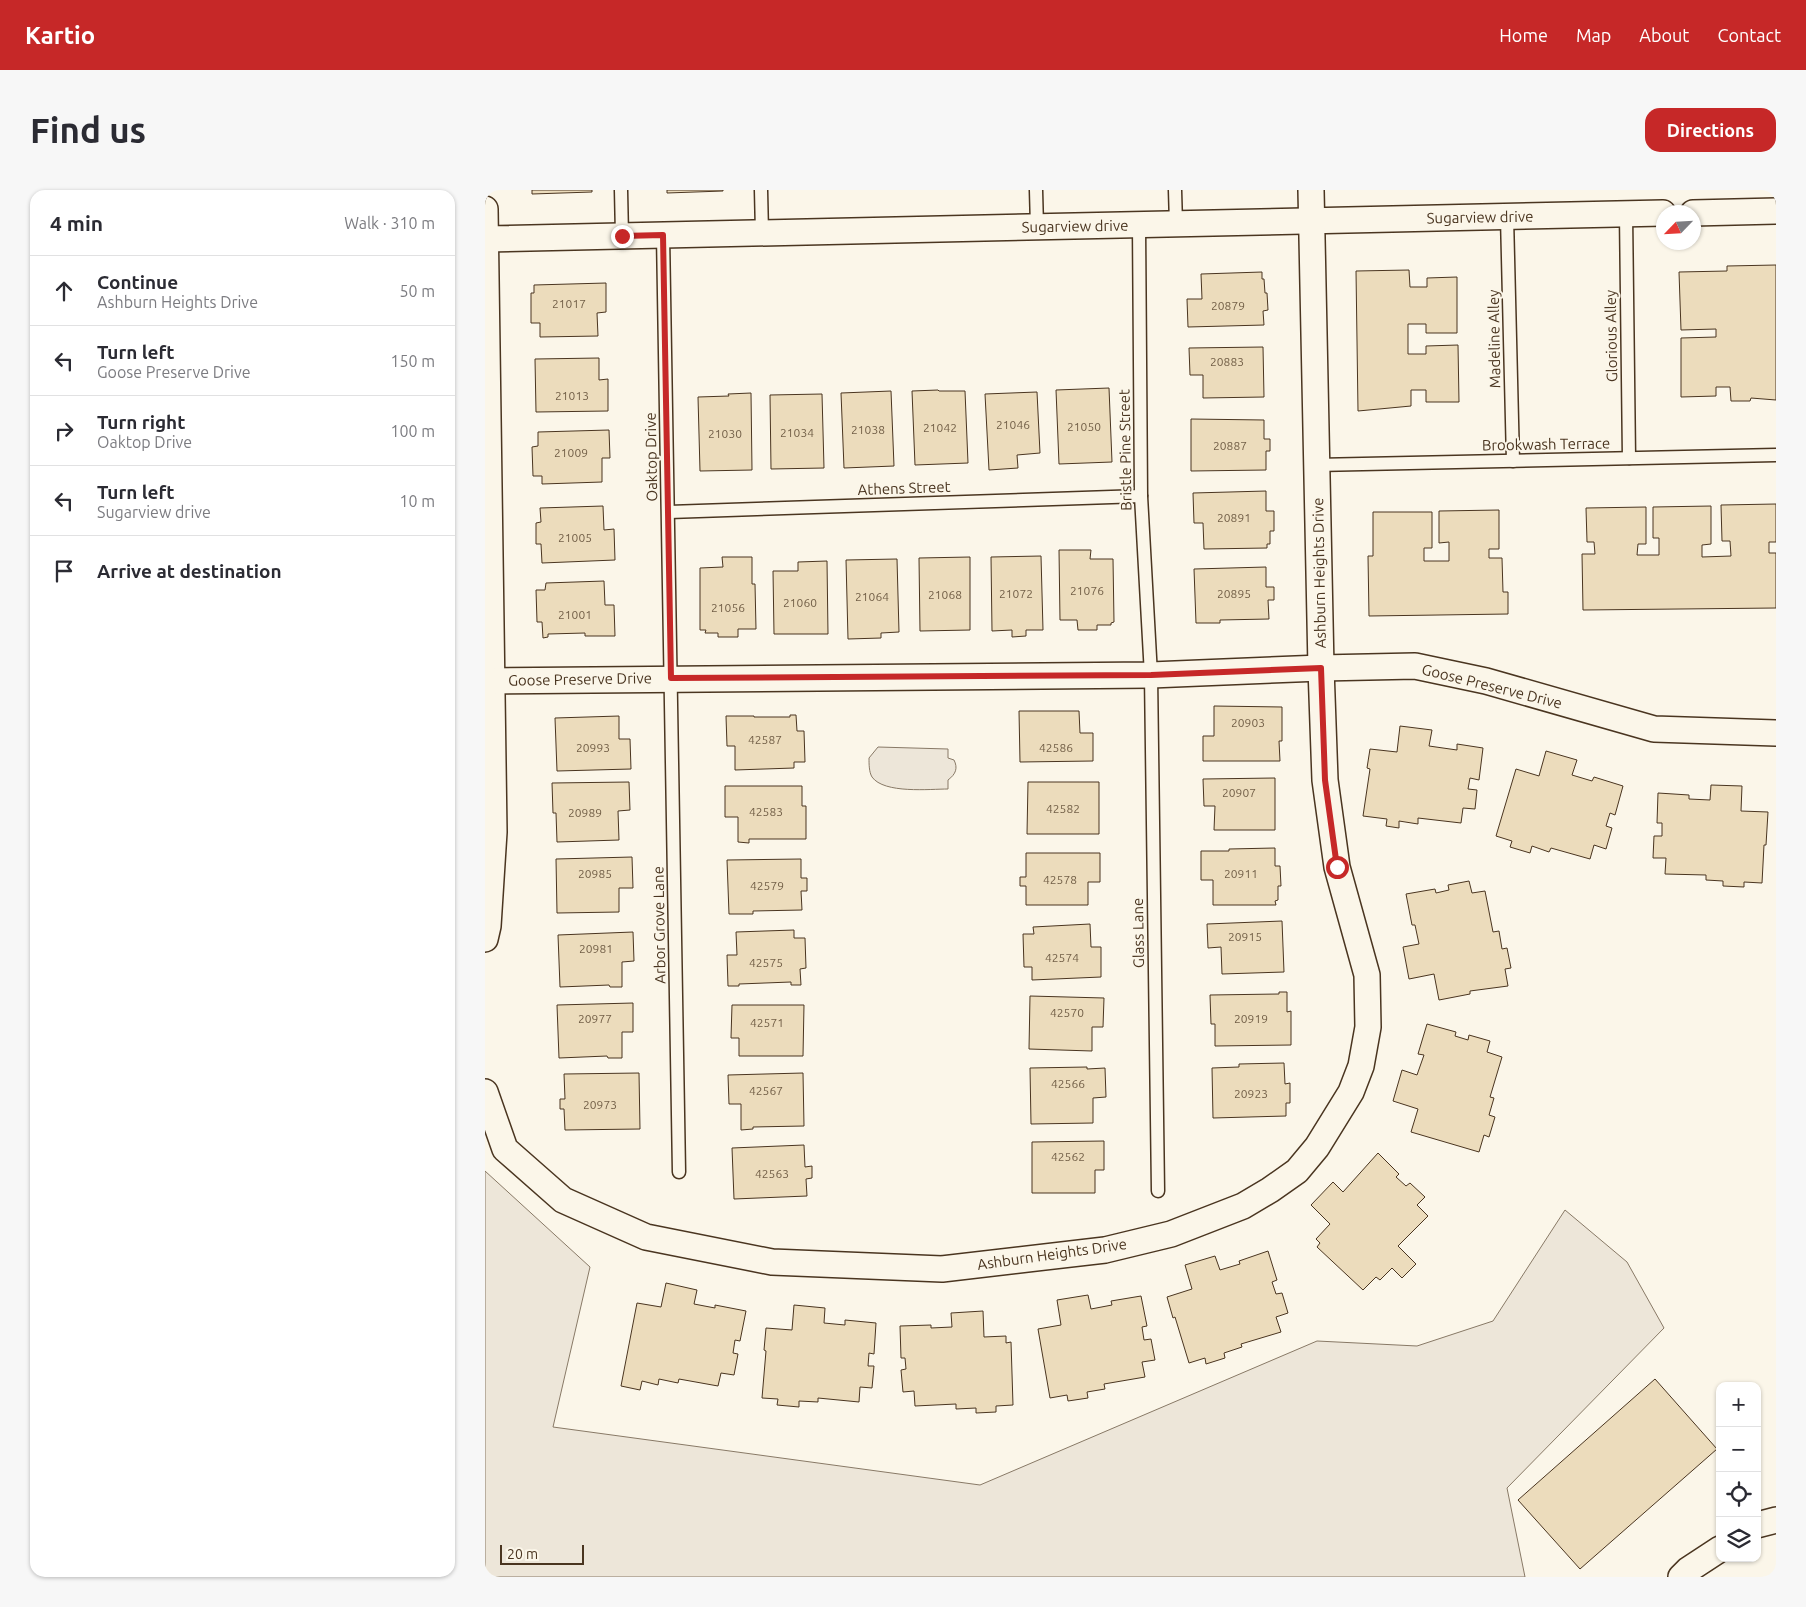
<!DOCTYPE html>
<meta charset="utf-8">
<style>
body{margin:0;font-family:Ubuntu,sans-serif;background:#f7f7f7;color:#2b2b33}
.controls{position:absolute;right:15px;bottom:15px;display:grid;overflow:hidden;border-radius:10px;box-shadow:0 1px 4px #0004}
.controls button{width:45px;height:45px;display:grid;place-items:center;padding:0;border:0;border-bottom:1px solid #e1e1e2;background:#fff;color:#2b2b33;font:25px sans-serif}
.compass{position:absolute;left:1171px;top:15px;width:45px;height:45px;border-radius:50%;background:#fff;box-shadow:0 1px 4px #0004;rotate:245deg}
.scale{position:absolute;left:15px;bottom:12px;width:84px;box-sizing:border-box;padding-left:5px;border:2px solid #4a3520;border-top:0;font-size:14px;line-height:18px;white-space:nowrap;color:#4a3520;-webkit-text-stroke:4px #fbf6e9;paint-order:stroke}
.stop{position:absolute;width:15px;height:15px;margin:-11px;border:4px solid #c62828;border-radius:50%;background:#fff}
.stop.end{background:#c62828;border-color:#fff;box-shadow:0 1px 5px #0008}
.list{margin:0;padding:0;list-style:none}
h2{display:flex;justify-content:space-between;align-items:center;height:65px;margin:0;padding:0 20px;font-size:21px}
h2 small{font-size:16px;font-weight:400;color:#7c7c81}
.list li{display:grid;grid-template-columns:32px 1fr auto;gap:15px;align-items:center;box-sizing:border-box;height:70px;padding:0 20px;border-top:1px solid #e1e1e2}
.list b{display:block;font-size:19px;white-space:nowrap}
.list p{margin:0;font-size:16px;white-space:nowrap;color:#7c7c81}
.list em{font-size:16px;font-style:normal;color:#7c7c81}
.icon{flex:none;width:28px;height:28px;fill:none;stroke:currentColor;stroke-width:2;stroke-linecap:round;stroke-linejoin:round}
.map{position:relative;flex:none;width:1291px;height:1387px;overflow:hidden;border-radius:15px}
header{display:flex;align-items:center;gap:30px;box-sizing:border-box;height:70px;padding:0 25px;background:#c62828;color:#fff}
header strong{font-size:24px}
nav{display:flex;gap:28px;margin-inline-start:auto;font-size:18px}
.intro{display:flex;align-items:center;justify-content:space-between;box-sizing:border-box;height:120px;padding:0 30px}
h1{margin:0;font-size:35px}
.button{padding:12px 22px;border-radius:15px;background:#c62828;color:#fff;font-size:18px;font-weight:700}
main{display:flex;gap:30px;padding:0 30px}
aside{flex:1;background:#fff;border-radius:15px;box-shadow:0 1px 4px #0004}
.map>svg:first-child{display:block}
.green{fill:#ede6d9;stroke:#887966}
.building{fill:#ecdcbc;stroke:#4a3520}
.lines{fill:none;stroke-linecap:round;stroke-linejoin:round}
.lane-casing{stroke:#4a3520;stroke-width:15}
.street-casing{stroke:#4a3520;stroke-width:28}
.lane{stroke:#fbf6e9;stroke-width:12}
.street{stroke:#fbf6e9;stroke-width:25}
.route{stroke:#c62828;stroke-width:6}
.labels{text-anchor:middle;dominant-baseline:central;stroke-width:4;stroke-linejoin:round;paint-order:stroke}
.number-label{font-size:12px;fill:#725f47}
.street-label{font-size:15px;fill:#4a3520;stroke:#fbf6e9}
</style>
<header>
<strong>Kartio</strong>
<nav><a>Home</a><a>Map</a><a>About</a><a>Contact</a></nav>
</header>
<div class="intro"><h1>Find us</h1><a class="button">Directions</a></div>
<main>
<aside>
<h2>4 min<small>Walk · 310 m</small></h2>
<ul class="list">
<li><svg class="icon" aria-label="ahead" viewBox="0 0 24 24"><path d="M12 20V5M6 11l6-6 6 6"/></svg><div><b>Continue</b><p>Ashburn Heights Drive</p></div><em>50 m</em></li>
<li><svg class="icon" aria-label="left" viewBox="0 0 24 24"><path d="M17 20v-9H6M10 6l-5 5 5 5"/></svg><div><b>Turn left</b><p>Goose Preserve Drive</p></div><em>150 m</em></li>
<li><svg class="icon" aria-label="right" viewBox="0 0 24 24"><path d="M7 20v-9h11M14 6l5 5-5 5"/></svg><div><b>Turn right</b><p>Oaktop Drive</p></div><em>100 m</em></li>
<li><svg class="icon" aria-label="left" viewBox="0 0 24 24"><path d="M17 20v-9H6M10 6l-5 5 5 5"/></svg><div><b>Turn left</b><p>Sugarview drive</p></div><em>10 m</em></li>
<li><svg class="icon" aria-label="arrive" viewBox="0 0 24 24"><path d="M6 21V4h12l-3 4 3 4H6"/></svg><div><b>Arrive at destination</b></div></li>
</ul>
</aside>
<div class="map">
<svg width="1291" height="1387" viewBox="0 0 1291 1387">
<rect width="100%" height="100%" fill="#fbf6e9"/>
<g class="green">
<path d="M 393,557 L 463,559 L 463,568 L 469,570 C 473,578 471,584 463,590 L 463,599 C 445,599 399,604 387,587 C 384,582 384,574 384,568 Z"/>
<path d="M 0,981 L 105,1077 L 68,1237 L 495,1295 L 832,1151 L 932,1156 L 1008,1131 L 1080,1020 L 1142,1072 L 1179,1138 L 1022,1298 L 1040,1387 L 0,1387 Z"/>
</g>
<g class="building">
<path d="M 47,0 L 107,0 L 107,2 L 47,4 Z"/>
<path d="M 182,0 L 238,0 L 238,1 L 182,3 Z"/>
<path d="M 1291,75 L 1291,210 L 1266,208 L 1265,211 L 1246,211 L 1245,197 L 1231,197 L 1231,206 L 1196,207 L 1196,148 L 1231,147 L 1231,139 L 1196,140 L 1194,82 L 1242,81 L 1242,76 Z"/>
<path d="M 924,80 L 925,97 L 942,97 L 942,88 L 972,87 L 972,143 L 941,143 L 941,134 L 923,134 L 923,164 L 941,164 L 941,156 L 973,155 L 974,212 L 941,212 L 941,200 L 926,200 L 926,216 L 873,221 L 871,81 Z"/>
<path d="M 777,82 L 777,89 L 779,89 L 780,103 L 782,103 L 783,120 L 778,121 L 779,135 L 703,137 L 702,109 L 717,109 L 716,84 Z"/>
<path d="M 121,93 L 121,122 L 112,123 L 113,146 L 55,147 L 55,133 L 46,133 L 46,103 L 49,103 L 49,95 Z"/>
<path d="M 778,157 L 779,207 L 718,208 L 718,185 L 705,185 L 704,158 Z"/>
<path d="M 114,168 L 114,190 L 123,189 L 123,221 L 51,222 L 50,169 Z"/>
<path d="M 624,198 L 627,272 L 574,274 L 571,200 Z"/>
<path d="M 453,200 L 454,201 L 480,201 L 483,273 L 430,275 L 427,201 Z"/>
<path d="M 406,201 L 409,276 L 359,278 L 356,203 Z"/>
<path d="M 552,202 L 555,263 L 532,265 L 533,278 L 504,280 L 500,204 Z"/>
<path d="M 266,203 L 267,280 L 215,281 L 213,207 L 244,206 L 243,204 Z"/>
<path d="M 337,204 L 339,278 L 286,279 L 285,205 Z"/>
<path d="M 706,229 L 779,230 L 779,249 L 785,249 L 785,261 L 781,261 L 781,280 L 706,281 Z"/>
<path d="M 124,240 L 125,268 L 117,268 L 117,292 L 57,294 L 57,286 L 48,286 L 47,257 L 53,256 L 53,242 Z"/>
<path d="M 781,301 L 781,321 L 789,321 L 789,341 L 785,341 L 785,354 L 782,354 L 782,358 L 719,359 L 718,333 L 709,333 L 708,303 Z"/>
<path d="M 1291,314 L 1291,352 L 1284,352 L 1284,363 L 1291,363 L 1291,418 L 1098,420 L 1097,364 L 1110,364 L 1109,352 L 1102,352 L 1101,318 L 1161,317 L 1161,354 L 1153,354 L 1152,365 L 1174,365 L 1174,348 L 1168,348 L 1168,317 L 1226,316 L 1226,354 L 1217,355 L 1217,367 L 1246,366 L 1245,351 L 1237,351 L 1236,315 Z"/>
<path d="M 118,316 L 119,340 L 129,339 L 130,370 L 57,373 L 56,354 L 51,354 L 51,333 L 56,332 L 55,318 Z"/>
<path d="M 1014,320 L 1014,359 L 1004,359 L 1004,368 L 1017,368 L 1018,402 L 1023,402 L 1023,424 L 884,426 L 883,366 L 888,366 L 888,322 L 947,322 L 947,358 L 939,358 L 939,371 L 964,371 L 964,352 L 954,353 L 954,321 Z"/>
<path d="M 574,360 L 606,360 L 605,369 L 628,369 L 629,432 L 626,433 L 626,435 L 612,435 L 612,440 L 593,440 L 592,430 L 575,430 Z"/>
<path d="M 556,366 L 558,440 L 541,440 L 541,446 L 527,447 L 527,440 L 507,441 L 506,367 Z"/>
<path d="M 237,367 L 267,367 L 267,394 L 270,394 L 271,439 L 253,439 L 253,447 L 233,447 L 233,443 L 220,443 L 221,440 L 215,440 L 215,378 L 238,377 Z"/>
<path d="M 485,367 L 485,440 L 435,441 L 434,368 Z"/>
<path d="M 412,369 L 414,442 L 396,443 L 396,448 L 363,449 L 361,370 Z"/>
<path d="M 342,371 L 343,444 L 289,444 L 288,381 L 313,381 L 313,372 Z"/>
<path d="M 781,377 L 781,397 L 789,397 L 789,410 L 783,410 L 784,429 L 735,430 L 735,433 L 711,433 L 709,379 Z"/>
<path d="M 119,391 L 120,415 L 129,415 L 130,446 L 100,446 L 100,443 L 63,444 L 63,447 L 58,448 L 57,432 L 52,432 L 51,400 L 60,400 L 61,393 Z"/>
<path d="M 729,516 L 797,517 L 797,551 L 794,551 L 795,571 L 718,571 L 718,546 L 729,546 Z"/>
<path d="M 534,521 L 594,521 L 595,543 L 608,543 L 608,571 L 535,572 Z"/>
<path d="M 305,525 L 311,525 L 312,541 L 319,541 L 320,572 L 309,572 L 309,578 L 250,580 L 250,556 L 242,556 L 241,526 L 269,526 L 269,527 L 305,527 Z"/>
<path d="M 134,526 L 134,549 L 145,549 L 146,579 L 72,581 L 70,528 Z"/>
<path d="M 915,536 L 947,540 L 944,556 L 972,560 L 972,554 L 998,558 L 994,590 L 985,588 L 983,599 L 992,600 L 990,619 L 978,618 L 976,633 L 933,628 L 933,634 L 914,631 L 914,638 L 901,636 L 902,629 L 878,626 L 885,579 L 882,578 L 885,559 L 912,562 Z"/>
<path d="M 1061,561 L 1092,570 L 1087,585 L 1107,591 L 1109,587 L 1138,596 L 1130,625 L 1125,623 L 1121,636 L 1127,638 L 1121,659 L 1109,655 L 1105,669 L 1066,658 L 1064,662 L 1047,656 L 1045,663 L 1025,657 L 1027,651 L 1011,646 L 1031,579 L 1054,586 Z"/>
<path d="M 790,588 L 790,640 L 729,640 L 730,616 L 719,616 L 718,589 Z"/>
<path d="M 144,592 L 145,620 L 133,621 L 134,650 L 72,652 L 71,623 L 68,623 L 67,593 Z"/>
<path d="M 543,592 L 614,592 L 614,644 L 542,644 Z"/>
<path d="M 1226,595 L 1257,596 L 1256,621 L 1283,622 L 1281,655 L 1279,655 L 1277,693 L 1259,692 L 1259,697 L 1238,696 L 1238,691 L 1221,690 L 1221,685 L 1180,684 L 1181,668 L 1168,668 L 1169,646 L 1177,646 L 1177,633 L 1172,633 L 1173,603 L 1204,605 L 1204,609 L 1225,610 Z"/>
<path d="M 240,596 L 317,596 L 317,616 L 321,616 L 321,649 L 264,649 L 264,653 L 253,652 L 253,627 L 240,627 Z"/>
<path d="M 790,658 L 790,676 L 795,676 L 796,696 L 793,696 L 793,710 L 790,711 L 791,715 L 728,715 L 728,690 L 716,690 L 716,661 L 744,661 L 744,659 Z"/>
<path d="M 541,663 L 615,663 L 615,692 L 603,692 L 603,715 L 541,715 L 541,696 L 535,696 L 535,687 L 541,687 Z"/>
<path d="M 147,667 L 148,698 L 134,698 L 134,722 L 72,723 L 71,669 Z"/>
<path d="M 316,669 L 316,688 L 322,688 L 322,701 L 316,701 L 317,720 L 268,721 L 268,724 L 244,724 L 242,670 Z"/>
<path d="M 984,691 L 987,703 L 1000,701 L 1008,742 L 1014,741 L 1017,759 L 1022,758 L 1026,778 L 1020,779 L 1023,796 L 985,801 L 985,804 L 954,810 L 949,784 L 924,789 L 918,757 L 934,754 L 930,735 L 927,735 L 921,704 L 950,699 L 951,703 L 964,700 L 963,695 Z"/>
<path d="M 797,731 L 799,782 L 737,784 L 736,757 L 723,758 L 722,734 Z"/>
<path d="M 605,734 L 606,757 L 616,757 L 616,787 L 547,790 L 547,777 L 539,777 L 538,744 L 549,744 L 548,737 Z"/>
<path d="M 309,740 L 309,748 L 320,748 L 321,778 L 315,779 L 316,795 L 306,795 L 306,792 L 254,794 L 254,796 L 243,796 L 242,765 L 252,765 L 251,742 Z"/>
<path d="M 148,742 L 149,771 L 137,772 L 137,797 L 125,797 L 124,795 L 75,797 L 73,745 Z"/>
<path d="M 794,802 L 802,802 L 802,822 L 806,821 L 806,855 L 730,856 L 730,834 L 726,834 L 725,805 L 794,804 Z"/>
<path d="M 545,806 L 619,808 L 618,837 L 607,837 L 607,861 L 544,859 Z"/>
<path d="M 148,813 L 148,842 L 137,842 L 137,868 L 123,868 L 122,866 L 74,868 L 72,815 Z"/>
<path d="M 247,815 L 319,815 L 318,866 L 254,866 L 254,848 L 246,848 Z"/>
<path d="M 942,834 L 971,842 L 970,846 L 983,850 L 984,845 L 1005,851 L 1002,862 L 1017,867 L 1005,907 L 1009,908 L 1004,925 L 1010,927 L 1004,947 L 999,945 L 994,962 L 926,942 L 933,919 L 908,911 L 917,880 L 932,885 L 939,865 L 933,864 Z"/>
<path d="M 799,873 L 800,894 L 805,893 L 805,913 L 801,913 L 801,926 L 728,928 L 727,878 L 754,877 L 754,874 Z"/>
<path d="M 602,877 L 602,879 L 620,878 L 621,907 L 608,908 L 608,933 L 546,934 L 545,878 Z"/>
<path d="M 154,883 L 155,939 L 80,940 L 79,919 L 75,919 L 75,909 L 80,909 L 79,884 Z"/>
<path d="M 318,883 L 319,936 L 268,937 L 268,939 L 256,940 L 256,914 L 244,914 L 243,885 Z"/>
<path d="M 619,951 L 619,980 L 610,980 L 610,1003 L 547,1003 L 547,952 Z"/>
<path d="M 319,955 L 320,977 L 327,976 L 327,988 L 321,989 L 322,1006 L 249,1009 L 247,958 Z"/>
<path d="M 893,963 L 914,984 L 911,987 L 921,996 L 925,993 L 940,1007 L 932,1015 L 943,1026 L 913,1056 L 931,1074 L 917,1088 L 907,1078 L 895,1090 L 891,1087 L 878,1100 L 832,1057 L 835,1053 L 831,1049 L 845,1034 L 826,1015 L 848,992 L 858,1002 Z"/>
<path d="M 783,1061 L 792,1090 L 787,1092 L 791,1104 L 797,1103 L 803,1123 L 791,1127 L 796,1142 L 756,1154 L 757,1157 L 739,1163 L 740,1168 L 721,1174 L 720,1168 L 704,1173 L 690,1127 L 688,1128 L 682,1107 L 707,1099 L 700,1075 L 730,1066 L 735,1080 L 755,1074 L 754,1071 Z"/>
<path d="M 181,1093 L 212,1100 L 209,1114 L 230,1118 L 230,1115 L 261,1121 L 255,1151 L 250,1150 L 248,1163 L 253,1164 L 249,1185 L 236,1183 L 233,1196 L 194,1189 L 193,1193 L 174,1189 L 173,1195 L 157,1191 L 155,1200 L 136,1196 L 152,1113 L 176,1117 Z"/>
<path d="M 603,1105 L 606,1119 L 627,1115 L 626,1111 L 656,1106 L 662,1136 L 657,1137 L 659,1150 L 666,1149 L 670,1170 L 657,1172 L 660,1187 L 619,1194 L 620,1199 L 602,1202 L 603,1208 L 583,1211 L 582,1205 L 565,1208 L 553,1139 L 576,1135 L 572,1110 Z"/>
<path d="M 309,1115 L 340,1118 L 339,1133 L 360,1135 L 360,1130 L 391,1133 L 389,1164 L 384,1163 L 383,1176 L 389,1176 L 387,1198 L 375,1197 L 374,1212 L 333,1208 L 333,1212 L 314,1211 L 314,1217 L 292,1215 L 293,1209 L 277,1208 L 281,1161 L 279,1160 L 281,1138 L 307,1140 Z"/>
<path d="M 498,1121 L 499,1147 L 521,1146 L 521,1153 L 526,1152 L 528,1215 L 511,1216 L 511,1222 L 491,1223 L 491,1218 L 471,1219 L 471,1214 L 430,1216 L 429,1201 L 418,1202 L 416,1180 L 421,1179 L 420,1168 L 416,1168 L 415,1136 L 446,1135 L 446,1138 L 467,1137 L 466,1123 Z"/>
<path d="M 1170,1189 L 1232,1259 L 1095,1379 L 1033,1310 Z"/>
</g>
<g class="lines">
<defs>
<g id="lane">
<path d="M 136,0 L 137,46"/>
<path d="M 276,0 L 277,43"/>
<path d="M 551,0 L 552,37"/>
<path d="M 690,0 L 691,34"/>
<path d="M 1141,24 L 1144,268"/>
<path d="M 1022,27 L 1028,271"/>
<path d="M 654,35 L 656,306 L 666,485 L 673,1001"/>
<path d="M 178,45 L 194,982"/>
<path d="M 831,275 L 1291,265"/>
<path d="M 184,322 L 656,306"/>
</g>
<g id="street">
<path d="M 0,19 L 9,642 L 3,736 L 0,749"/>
<path d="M 1208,23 L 1291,21"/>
<path d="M 1,49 L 1178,23"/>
<path d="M 0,491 L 666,485 L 836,478 L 930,476 L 1001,491 L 1169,539 L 1291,543"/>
<path d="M 0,902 L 20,959 L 78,1010 L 161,1047 L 287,1072 L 457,1079 L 620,1060 L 686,1044 L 758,1016 L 785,1000 L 812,981 L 832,957 L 866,902 L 876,876 L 883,837 L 882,785 L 852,677 L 840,590 L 836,478 L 826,0"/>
<path d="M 1272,1335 L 1291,1330"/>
<path d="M 1196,1387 L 1203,1380 L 1235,1359"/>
</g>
</defs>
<use href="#lane" class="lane-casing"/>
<use href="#street" class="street-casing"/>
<use href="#lane" class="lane"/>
<use href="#street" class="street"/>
</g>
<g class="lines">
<path class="route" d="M 137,46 L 178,45 L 186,488 L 666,485 L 836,478 L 840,590 L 852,677"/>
</g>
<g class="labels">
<g class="number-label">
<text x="84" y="113">21017</text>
<text x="743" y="115">20879</text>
<text x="742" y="171">20883</text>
<text x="87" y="205">21013</text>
<text x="528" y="234">21046</text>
<text x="599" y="236">21050</text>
<text x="455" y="237">21042</text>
<text x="383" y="239">21038</text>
<text x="312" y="242">21034</text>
<text x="240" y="243">21030</text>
<text x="745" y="255">20887</text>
<text x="86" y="262">21009</text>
<text x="749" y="327">20891</text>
<text x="90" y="347">21005</text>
<text x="602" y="400">21076</text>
<text x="531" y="403">21072</text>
<text x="749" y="403">20895</text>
<text x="460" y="404">21068</text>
<text x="387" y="406">21064</text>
<text x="315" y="412">21060</text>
<text x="243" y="417">21056</text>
<text x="90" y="424">21001</text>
<text x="763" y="532">20903</text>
<text x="280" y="549">42587</text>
<text x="108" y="557">20993</text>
<text x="571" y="557">42586</text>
<text x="754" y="602">20907</text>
<text x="578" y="618">42582</text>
<text x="281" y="621">42583</text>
<text x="100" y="622">20989</text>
<text x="110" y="683">20985</text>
<text x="756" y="683">20911</text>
<text x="575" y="689">42578</text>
<text x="282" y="695">42579</text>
<text x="760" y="746">20915</text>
<text x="111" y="758">20981</text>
<text x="577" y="767">42574</text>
<text x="281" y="772">42575</text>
<text x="582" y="822">42570</text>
<text x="110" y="828">20977</text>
<text x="766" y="828">20919</text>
<text x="282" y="832">42571</text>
<text x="583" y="893">42566</text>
<text x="281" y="900">42567</text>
<text x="766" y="903">20923</text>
<text x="115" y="914">20973</text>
<text x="583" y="966">42562</text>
<text x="287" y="983">42563</text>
</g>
<g class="street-label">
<text transform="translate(995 27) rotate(-1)">Sugarview drive</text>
<text transform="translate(590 36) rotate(-1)">Sugarview drive</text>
<text transform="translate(1126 146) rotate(-91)">Glorious Alley</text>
<text transform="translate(1009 149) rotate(-91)">Madeline Alley</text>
<text transform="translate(1061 254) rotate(-1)">Brookwash Terrace</text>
<text transform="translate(640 260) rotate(-91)">Bristle Pine Street</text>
<text transform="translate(166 267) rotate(-91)">Oaktop Drive</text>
<text transform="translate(419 298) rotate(-2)">Athens Street</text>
<text transform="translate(834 383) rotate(-91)">Ashburn Heights Drive</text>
<text transform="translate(95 489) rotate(-1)">Goose Preserve Drive</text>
<text transform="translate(1007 496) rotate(14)">Goose Preserve Drive</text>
<text transform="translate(174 735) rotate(-91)">Arbor Grove Lane</text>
<text transform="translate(653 743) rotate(-91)">Glass Lane</text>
<text transform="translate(567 1064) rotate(-8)">Ashburn Heights Drive</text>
</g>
</g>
</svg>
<div class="controls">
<button>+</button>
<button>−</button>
<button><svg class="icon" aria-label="locate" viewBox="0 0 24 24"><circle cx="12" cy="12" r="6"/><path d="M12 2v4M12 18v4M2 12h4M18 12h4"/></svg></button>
<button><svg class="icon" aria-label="layers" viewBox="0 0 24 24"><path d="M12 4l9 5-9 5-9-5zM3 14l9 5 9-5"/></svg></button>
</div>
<svg class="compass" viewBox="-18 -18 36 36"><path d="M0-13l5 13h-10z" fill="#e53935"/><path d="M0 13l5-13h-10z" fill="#7c7c81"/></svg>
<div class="scale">20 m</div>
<div class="stop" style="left:852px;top:677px"></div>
<div class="stop end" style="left:137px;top:46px"></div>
</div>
</main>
